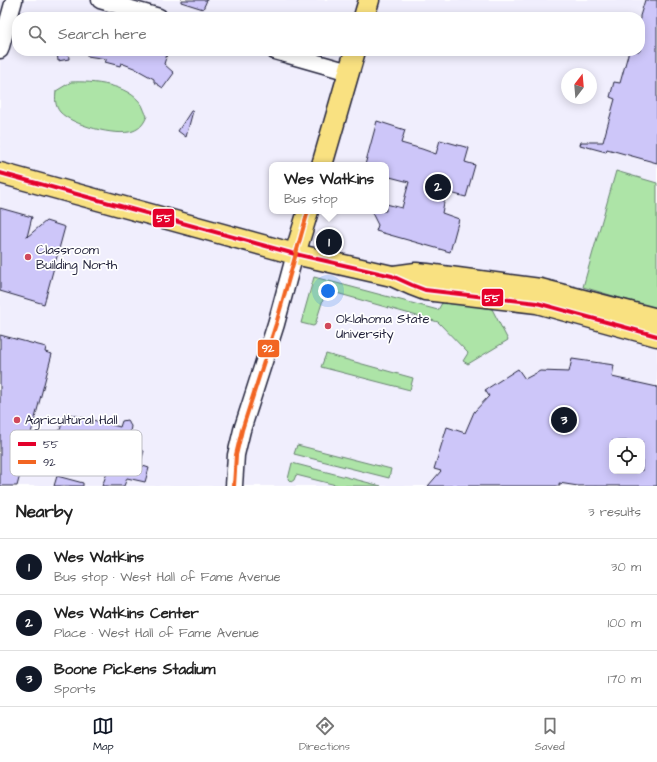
<!DOCTYPE html>
<meta charset="utf-8">
<style>
body{margin:0;font-family:"Architects Daughter",sans-serif;background:#f6f6f6;color:#222}
.controls{position:absolute;right:12px;bottom:12px;display:grid;overflow:hidden;border-radius:8px;box-shadow:0 2px 10px #0003}
.controls button{width:36px;height:36px;display:grid;place-items:center;padding:0;border:0;border-bottom:1px solid #e0e0e0;background:#fff;color:#222;font:20px sans-serif}
.compass{position:absolute;left:561px;top:68px;width:36px;height:36px;border-radius:50%;background:#fff;box-shadow:0 2px 10px #0003;rotate:16deg}
.you{position:absolute;left:328px;top:291px;width:14px;height:14px;margin:-10px;border:3px solid #fff;border-radius:50%;background:#1a73e8;box-shadow:0 0 0 6px #1a73e833}
.badge{display:grid;place-items:center;width:26px;height:26px;border-radius:50%;background:#111827;color:#fff;font-size:13px;font-weight:700}
.pin{position:absolute;translate:-50% -50%;border:2px solid #fff;box-shadow:0 1px 4px #0006}
.popup{position:absolute;left:269px;top:162px;width:120px;height:52px;box-sizing:border-box;display:grid;place-content:center;border-radius:8px;background:#fff;filter:drop-shadow(0 1px 3px #0005);font-size:13px;white-space:nowrap;color:#767676}
.popup b{font-size:15px;color:#222}
.popup::after{content:'';position:absolute;left:50%;top:100%;margin-left:-8px;border:8px solid transparent;border-top-color:#fff}
.list{margin:0;padding:0;list-style:none}
h2{display:flex;justify-content:space-between;align-items:center;height:52px;margin:0;padding:0 16px;font-size:17px}
h2 small{font-size:13px;font-weight:400;color:#767676}
.list li{display:grid;grid-template-columns:26px 1fr auto;gap:12px;align-items:center;box-sizing:border-box;height:56px;padding:0 16px;border-top:1px solid #e0e0e0}
.list b{display:block;font-size:15px;white-space:nowrap}
.list p{margin:0;font-size:13px;white-space:nowrap;color:#767676}
.list em{font-size:13px;font-style:normal;color:#767676}
.icon{flex:none;width:22px;height:22px;fill:none;stroke:currentColor;stroke-width:2;stroke-linecap:round;stroke-linejoin:round}
.map{position:relative;flex:none;width:657px;height:486px;overflow:hidden}
.search{position:absolute;background:#fff;box-shadow:0 2px 10px #0003;left:12px;right:12px;top:12px;height:44px;display:flex;align-items:center;gap:10px;box-sizing:border-box;padding:0 14px;border-radius:16px;color:#767676;font-size:15px}
.sheet{height:220px;background:#fff}
nav{display:flex;justify-content:space-around;align-items:center;box-sizing:border-box;height:56px;border-top:1px solid #e0e0e0;background:#fff;font-size:11px;color:#767676}
nav a{display:grid;justify-items:center;gap:2px}
nav .on{color:#111827}
.map>svg:first-child{display:block}
.built{fill:#f0eefd;fill-rule:evenodd}
.green{fill:#ade4a7;stroke:#688371}
.building{fill:#cdc6f9;stroke:#22223b;fill-rule:evenodd}
.lines{fill:none;stroke-linecap:round;stroke-linejoin:round}
.minor-casing{stroke:#22223b;stroke-width:19}
.major-casing{stroke:#22223b;stroke-width:23}
.minor{stroke:#fff;stroke-width:16}
.major{stroke:#f9e181;stroke-width:20}
.bus-1-casing{stroke:#fff;stroke-width:7}
.bus-2-casing{stroke:#fff;stroke-width:7}
.bus-1{stroke:#e4002b;stroke-width:4}
.bus-2{stroke:#f26522;stroke-width:4}
.poi-dot{fill:#d1495b;stroke:#fff;stroke-width:1.5}
.labels{text-anchor:middle;dominant-baseline:central;stroke-width:3.5;stroke-linejoin:round;paint-order:stroke}
.poi-label{font-size:13px;fill:#22223b;stroke:#fff;text-anchor:start}
.key{fill:#fff;stroke:#bdbdc4;stroke-width:1}
.key-label{font-size:11px;fill:#22223b}
.line-badge{stroke:#fff;stroke-width:1.5}
.badge-label{font-size:11px;text-anchor:middle;font-weight:bold;fill:#fff}
</style>
<div class="map">
<svg width="657" height="486" viewBox="0 0 657 486">
<rect width="100%" height="100%" fill="#fff"/>
<filter id="ink" filterUnits="userSpaceOnUse"><feTurbulence type="fractalNoise" baseFrequency=".025" numOctaves="2"/><feDisplacementMap in="SourceGraphic" scale="8" xChannelSelector="R" yChannelSelector="G"/><feConvolveMatrix kernelMatrix="1 2 1 2 8 2 1 2 1" color-interpolation-filters="sRGB"/></filter>
<g filter="url(#ink)">
<path class="built" d="M 0,0 L 657,0 L 657,486 L 0,486 ZM 17,17 L 640,17 L 640,51 L 17,51 ZM 567,74 L 591,74 L 591,98 L 567,98 ZM 272,165 L 386,165 L 386,211 L 272,211 ZM 612,441 L 642,441 L 642,471 L 612,471 Z"/>
<g class="green">
<path d="M 71,82 C 93,81 128,84 142,105 C 144,109 145,113 147,116 C 144,123 141,128 133,131 C 116,137 72,125 60,112 C 55,106 55,99 56,91 Z"/>
<path d="M 616,171 L 657,183 L 657,311 L 654,310 L 654,308 L 583,287 Z"/>
<path d="M 314,277 L 438,310 L 442,303 L 449,302 L 492,309 L 508,340 L 468,364 L 463,361 L 468,353 L 438,322 L 326,290 L 315,325 L 313,326 L 301,323 Z"/>
<path d="M 326,354 L 413,378 L 410,390 L 321,367 Z"/>
<path d="M 297,445 L 391,469 L 389,478 L 294,454 Z"/>
<path d="M 292,463 L 381,486 L 340,486 L 296,475 L 294,480 L 291,482 L 288,479 Z"/>
</g>
<g class="building">
<path d="M 181,0 L 207,0 L 203,9 L 181,2 Z"/>
<path d="M 645,0 L 657,0 L 657,163 L 607,149 L 606,152 L 580,145 L 581,142 L 603,142 L 615,99 L 610,97 L 614,82 L 620,83 L 629,51 L 640,51 L 640,16 Z"/>
<path d="M 57,51 L 68,51 L 69,59 L 58,61 Z"/>
<path d="M 88,51 L 168,51 L 164,64 L 174,73 L 163,88 L 154,82 L 154,79 L 134,68 L 121,63 L 120,66 L 105,62 L 107,59 L 87,56 Z"/>
<path d="M 191,111 L 193,111 L 186,137 L 178,131 Z"/>
<path d="M 377,121 L 405,130 L 401,143 L 422,149 L 436,154 L 440,140 L 469,148 L 465,162 L 475,165 L 466,197 L 446,192 L 442,213 L 459,219 L 450,252 L 376,231 L 378,225 L 371,211 L 386,211 L 386,204 L 402,208 L 409,182 L 386,176 L 386,165 L 365,165 Z"/>
<path d="M 0,208 L 32,217 L 27,237 L 46,221 L 65,227 L 44,304 L 0,291 Z"/>
<path d="M 0,335 L 46,347 L 45,352 L 52,354 L 17,486 L 0,486 Z"/>
<path d="M 572,359 L 614,365 L 612,377 L 657,387 L 657,486 L 578,486 L 559,483 L 560,486 L 428,486 L 441,471 L 434,469 L 447,427 L 465,433 L 474,412 L 489,396 L 485,390 L 518,369 L 525,379 L 540,371 L 569,372 ZM 612,441 L 642,441 L 642,471 L 612,471 Z"/>
<path d="M 65,413 L 120,427 L 122,421 L 127,420 L 131,426 L 130,433 L 139,435 L 135,449 L 144,451 L 140,465 L 149,468 L 145,482 L 127,478 L 124,486 L 102,486 L 107,473 L 62,460 L 69,437 L 52,447 L 56,433 L 60,430 Z"/>
<path d="M 57,476 L 83,483 L 83,486 L 54,486 Z"/>
</g>
<g class="lines">
<defs>
<g id="minor">
<path d="M 100,0 L 159,17"/>
<path d="M 0,50 L 14,0"/>
<path d="M 275,51 L 349,72"/>
<path d="M 234,486 L 236,455 L 242,430 L 276,324 L 295,254"/>
</g>
<g id="major">
<path d="M 364,17 L 369,0"/>
<path d="M 322,165 L 355,51"/>
<path d="M 0,173 L 295,254 L 392,276 L 412,285 L 425,290 L 537,303 L 657,336"/>
<path d="M 295,254 L 308,211"/>
<path d="M 394,276 L 416,273 L 427,274 L 540,289 L 657,319"/>
</g>
</defs>
<use href="#minor" class="minor-casing"/>
<use href="#major" class="major-casing"/>
<use href="#minor" class="minor"/>
<use href="#major" class="major"/>
<defs>
<path id="bus-1" d="M 0,173 L 295,254 L 392,276 L 412,285 L 425,290 L 537,303 L 657,336"/>
<path id="bus-2" d="M 234,486 L 236,455 L 242,430 L 276,324 L 308,211"/>
</defs>
<use href="#bus-1" class="bus-1-casing"/>
<use href="#bus-2" class="bus-2-casing"/>
<use href="#bus-1" class="bus-1"/>
<use href="#bus-2" class="bus-2"/>
</g>
</g>
<g class="poi-dot">
<circle cx="28" cy="257" r="4"/>
<circle cx="328" cy="326" r="4"/>
<circle cx="17" cy="420" r="4"/>
</g>
<g class="labels">
<g class="poi-label">
<text x="36" y="250">Classroom<tspan x="36" dy="15">Building North</tspan></text>
<text x="336" y="319">Oklahoma State<tspan x="336" dy="15">University</tspan></text>
<text x="25" y="420">Agricultural Hall</text>
</g>
</g>
<rect x="10" y="430" width="132" height="46" rx="6" class="key"/>
<rect x="18" y="442" width="18" height="4" fill="#e4002b"/>
<rect x="18" y="460" width="18" height="4" fill="#f26522"/>
<g class="key-label">
<text x="43" y="448">55</text>
<text x="43" y="466">92</text>
</g>
<g class="line-badge">
<rect x="152" y="208" width="23" height="20" rx="4" fill="#e4002b"/>
<rect x="481" y="288" width="23" height="19" rx="4" fill="#e4002b"/>
<rect x="257" y="339" width="23" height="19" rx="4" fill="#f26522"/>
</g>
<g class="badge-label">
<text x="164" y="222">55</text>
<text x="492" y="302">55</text>
<text x="268" y="352">92</text>
</g>
</svg>
<div class="controls">
<button><svg class="icon" aria-label="locate" viewBox="0 0 24 24"><circle cx="12" cy="12" r="6"/><path d="M12 2v4M12 18v4M2 12h4M18 12h4"/></svg></button>
</div>
<svg class="compass" viewBox="-18 -18 36 36"><path d="M0-13l5 13h-10z" fill="#e53935"/><path d="M0 13l5-13h-10z" fill="#767676"/></svg>
<div class="you"></div>
<div class="pin badge" style="left:329px;top:242px">1</div>
<div class="popup"><b>Wes Watkins</b>Bus stop</div>
<div class="pin badge" style="left:438px;top:187px">2</div>
<div class="pin badge" style="left:564px;top:420px">3</div>
<div class="search"><svg class="icon" aria-label="search" viewBox="0 0 24 24"><circle cx="10" cy="10" r="6"/><path d="M15 15l6 6"/></svg>Search here</div>
</div>
<section class="sheet">
<h2>Nearby<small>3 results</small></h2>
<ul class="list">
<li><span class="badge">1</span><div><b>Wes Watkins</b><p>Bus stop · West Hall of Fame Avenue</p></div><em>30 m</em></li>
<li><span class="badge">2</span><div><b>Wes Watkins Center</b><p>Place · West Hall of Fame Avenue</p></div><em>100 m</em></li>
<li><span class="badge">3</span><div><b>Boone Pickens Stadium</b><p>Sports</p></div><em>170 m</em></li>
</ul>
</section>
<nav>
<a class="on"><svg class="icon" aria-label="map" viewBox="0 0 24 24"><path d="M3 6l6-2 6 2 6-2v14l-6 2-6-2-6 2zM9 4v14M15 6v14"/></svg>Map</a>
<a><svg class="icon" aria-label="directions" viewBox="0 0 24 24"><path d="M12 3l9 9-9 9-9-9zM9 14v-3h6M13 9l2 2-2 2"/></svg>Directions</a>
<a><svg class="icon" aria-label="saved" viewBox="0 0 24 24"><path d="M7 4h10v16l-5-4-5 4z"/></svg>Saved</a>
</nav>
